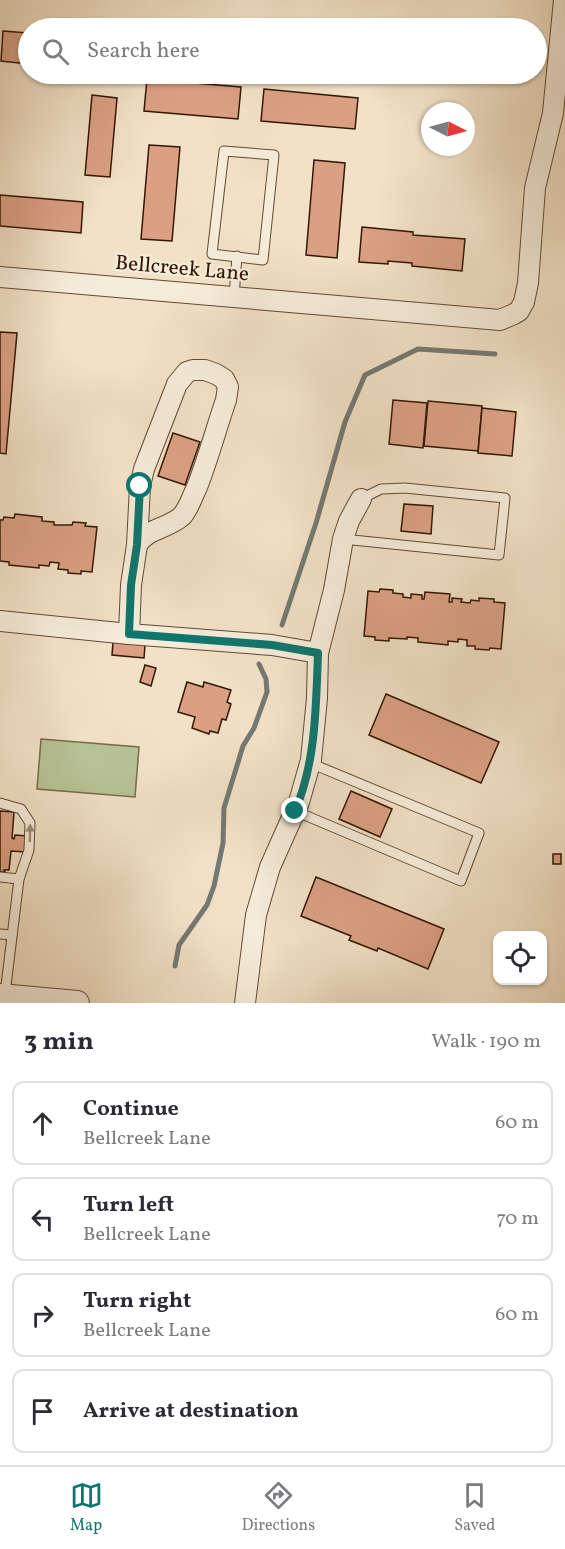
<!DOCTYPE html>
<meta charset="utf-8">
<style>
body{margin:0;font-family:Vollkorn,serif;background:#f2f2f3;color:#2b2b33}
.controls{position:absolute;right:18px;bottom:18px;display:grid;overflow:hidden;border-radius:12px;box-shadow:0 2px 4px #0004}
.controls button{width:54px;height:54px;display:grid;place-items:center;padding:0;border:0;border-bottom:2px solid #e1e1e2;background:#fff;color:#2b2b33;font:30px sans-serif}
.compass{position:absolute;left:421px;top:102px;width:54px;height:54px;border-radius:50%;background:#fff;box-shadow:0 2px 4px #0004;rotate:96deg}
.stop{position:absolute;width:18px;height:18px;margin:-14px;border:4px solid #0f766e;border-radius:50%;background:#fff}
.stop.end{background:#0f766e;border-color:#fff;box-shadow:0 2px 6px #0008}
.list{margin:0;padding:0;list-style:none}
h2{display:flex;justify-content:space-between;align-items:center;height:78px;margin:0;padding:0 24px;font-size:26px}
h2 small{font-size:20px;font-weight:400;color:#7c7c81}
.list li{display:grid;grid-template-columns:39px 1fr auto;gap:18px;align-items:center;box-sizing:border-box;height:84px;margin:0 12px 12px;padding:0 12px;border:2px solid #e1e1e2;border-radius:12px}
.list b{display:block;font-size:22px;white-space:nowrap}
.list p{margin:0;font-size:20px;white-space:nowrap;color:#7c7c81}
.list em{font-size:20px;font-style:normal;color:#7c7c81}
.icon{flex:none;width:33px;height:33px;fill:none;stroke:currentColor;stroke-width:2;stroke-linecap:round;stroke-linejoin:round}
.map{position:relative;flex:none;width:565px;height:1003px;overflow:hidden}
.search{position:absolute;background:#fff;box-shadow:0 2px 4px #0004;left:18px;right:18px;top:18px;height:66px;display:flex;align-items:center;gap:15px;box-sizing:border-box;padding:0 21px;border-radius:33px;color:#7c7c81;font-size:22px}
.sheet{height:462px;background:#fff}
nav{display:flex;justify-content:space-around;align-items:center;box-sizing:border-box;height:84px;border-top:2px solid #e1e1e2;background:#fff;font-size:16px;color:#7c7c81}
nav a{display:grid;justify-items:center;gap:3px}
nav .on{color:#0f766e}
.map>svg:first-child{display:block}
.green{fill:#b7c397;stroke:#766d4c;stroke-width:1.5}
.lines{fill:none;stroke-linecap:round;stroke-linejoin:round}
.stream{stroke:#747973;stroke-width:5}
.building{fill:#dba084;stroke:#341700;stroke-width:1.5}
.service-casing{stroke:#634a32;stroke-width:11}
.minor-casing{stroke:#634a32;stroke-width:22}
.tertiary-casing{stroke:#634a32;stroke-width:26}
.service{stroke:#f6ecda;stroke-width:9}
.minor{stroke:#f6ecda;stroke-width:20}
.tertiary{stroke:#f6ecda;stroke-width:24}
.oneway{fill:#9f8c78}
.route{stroke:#0f766e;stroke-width:8}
.labels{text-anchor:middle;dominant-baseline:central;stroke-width:4.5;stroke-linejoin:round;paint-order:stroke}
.street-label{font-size:21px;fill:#341700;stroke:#f6ecda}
</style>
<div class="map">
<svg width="565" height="1003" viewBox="0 0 565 1003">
<rect width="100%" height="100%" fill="#f1e1c6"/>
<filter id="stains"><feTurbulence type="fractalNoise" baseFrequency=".00333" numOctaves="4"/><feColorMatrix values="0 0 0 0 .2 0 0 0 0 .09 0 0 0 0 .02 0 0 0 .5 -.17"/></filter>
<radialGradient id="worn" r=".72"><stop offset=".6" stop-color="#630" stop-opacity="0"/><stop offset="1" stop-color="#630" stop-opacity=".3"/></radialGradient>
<path class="green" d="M 41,739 L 139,747 L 135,797 L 37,789 Z"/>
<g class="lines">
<g class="stream">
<path d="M 282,625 L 316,523 L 345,422 L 365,375 L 418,349 L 495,354"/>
<path d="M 175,966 L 179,945 L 207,905 L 214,886 L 223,843 L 224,808 L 243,746 L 254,728 L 267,692 L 266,679 L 259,664"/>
</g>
</g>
<g class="building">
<path d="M 3,31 L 28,33 L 28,64 L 1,61 Z"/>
<path d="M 147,79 L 241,87 L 238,119 L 144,111 Z"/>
<path d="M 264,89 L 358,98 L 355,129 L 261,121 Z"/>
<path d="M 92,95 L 117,98 L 110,177 L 85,175 Z"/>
<path d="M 149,145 L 180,147 L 172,241 L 141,239 Z"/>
<path d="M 314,160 L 345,163 L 337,258 L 306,255 Z"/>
<path d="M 0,195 L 83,202 L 81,233 L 0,226 Z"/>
<path d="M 362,227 L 413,232 L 413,235 L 465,239 L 462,271 L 412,266 L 412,263 L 388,261 L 388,264 L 359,262 Z"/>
<path d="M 0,332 L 17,333 L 6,454 L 0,453 Z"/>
<path d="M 393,400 L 427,403 L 423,448 L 389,444 Z"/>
<path d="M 428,401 L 482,406 L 478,451 L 424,446 Z"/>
<path d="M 482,408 L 516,412 L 512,456 L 478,453 Z"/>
<path d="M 173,433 L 200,442 L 185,485 L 158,476 Z"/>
<path d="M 404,504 L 433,506 L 431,534 L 401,531 Z"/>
<path d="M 15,514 L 42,517 L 42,521 L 54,522 L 54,525 L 72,525 L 73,522 L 86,523 L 85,526 L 97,527 L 92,572 L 81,571 L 81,574 L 68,573 L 68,570 L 58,569 L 59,563 L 50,562 L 49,566 L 39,565 L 39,568 L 9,565 L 9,562 L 0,561 L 0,520 L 3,520 L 4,517 L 14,518 Z"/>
<path d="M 380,589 L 393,590 L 393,593 L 403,594 L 403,597 L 411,598 L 411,594 L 422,595 L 422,599 L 424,599 L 425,592 L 450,594 L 449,602 L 452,602 L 452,598 L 462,599 L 461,602 L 470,603 L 471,600 L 479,601 L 479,598 L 494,599 L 494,602 L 505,603 L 501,649 L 490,648 L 489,650 L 475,649 L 475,646 L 467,646 L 467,640 L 458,639 L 458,642 L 448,641 L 448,645 L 418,642 L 418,638 L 407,637 L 407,639 L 389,638 L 389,641 L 375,640 L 375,637 L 364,636 L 368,591 L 379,592 Z"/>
<path d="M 113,642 L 145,645 L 144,658 L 112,655 Z"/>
<path d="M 145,665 L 156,668 L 151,686 L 140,682 Z"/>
<path d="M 187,682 L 203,687 L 204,682 L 231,690 L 227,702 L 231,704 L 226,720 L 222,719 L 218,733 L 210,731 L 209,734 L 192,728 L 195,717 L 178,712 Z"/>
<path d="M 386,694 L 499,742 L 481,783 L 369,735 Z"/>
<path d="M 351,791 L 392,809 L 380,837 L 339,819 Z"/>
<path d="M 0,811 L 14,812 L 12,838 L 14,839 L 15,835 L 28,836 L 26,852 L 11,851 L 9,870 L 4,870 L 5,872 L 0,872 Z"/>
<rect x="553" y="854" width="8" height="10"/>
<path d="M 316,877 L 444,929 L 428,969 L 378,948 L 377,951 L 349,940 L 351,936 L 301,916 Z"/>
</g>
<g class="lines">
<defs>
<g id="service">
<path d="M 224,151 L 274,155 L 263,260 L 212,254 Z"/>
<path d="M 234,297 L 237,256"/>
<path d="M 343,539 L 499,555 L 505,498 L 405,488 L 381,489 L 361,499"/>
<path d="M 0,803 L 21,809 L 30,823 L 29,850 L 19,879 L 5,994"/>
<path d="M 295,811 L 461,881 L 479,833 L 310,763"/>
<path d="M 0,877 L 19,879"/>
<path d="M 0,934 L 12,935"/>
</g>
<g id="minor">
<path d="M 0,277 L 500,320 L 514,314 L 519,311 L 524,302 L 528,283 L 535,188 L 553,113 L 564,0"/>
<path d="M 0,621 L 129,634 L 272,645 L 318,653"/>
<path d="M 129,634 L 131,585 L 137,545 L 140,486 L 144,469 L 177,384 L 187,372 L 193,370 L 205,370 L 216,374 L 224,379 L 228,387 L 226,400 C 216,429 208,459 197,487 C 192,497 189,508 182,516 C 168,529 147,528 137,545"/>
<path d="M 245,1003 L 256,915 L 270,867 L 299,802 L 311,760 L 317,698 L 318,653 L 334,590 L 343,539 L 349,521 L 361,499"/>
</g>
<path id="tertiary" d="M 0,996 L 77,1003"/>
</defs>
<use href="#service" class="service-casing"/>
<use href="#minor" class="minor-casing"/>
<use href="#tertiary" class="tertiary-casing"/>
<use href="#service" class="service"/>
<use href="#minor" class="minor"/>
<use href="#tertiary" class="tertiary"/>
</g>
<defs><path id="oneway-solid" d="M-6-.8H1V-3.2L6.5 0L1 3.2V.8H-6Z" transform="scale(1.5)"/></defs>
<use class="oneway" href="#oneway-solid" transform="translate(30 833) rotate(-89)"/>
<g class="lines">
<path class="route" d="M 140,486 L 137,545 L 131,585 L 129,634 L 272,645 L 318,653 C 316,706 316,762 295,811"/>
</g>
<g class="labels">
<g class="street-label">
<text transform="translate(182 269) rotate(5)">Bellcreek Lane</text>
</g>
</g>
<rect width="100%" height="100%" filter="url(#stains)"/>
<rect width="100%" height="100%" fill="url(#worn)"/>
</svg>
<div class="controls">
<button><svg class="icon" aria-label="locate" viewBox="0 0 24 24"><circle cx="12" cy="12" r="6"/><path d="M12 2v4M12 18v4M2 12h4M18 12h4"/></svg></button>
</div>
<svg class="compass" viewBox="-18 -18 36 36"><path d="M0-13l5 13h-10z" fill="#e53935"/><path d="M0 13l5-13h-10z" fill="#7c7c81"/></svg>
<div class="stop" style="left:140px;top:486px"></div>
<div class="stop end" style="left:295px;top:811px"></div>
<div class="search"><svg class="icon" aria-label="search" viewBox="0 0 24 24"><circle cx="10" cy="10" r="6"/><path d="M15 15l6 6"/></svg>Search here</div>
</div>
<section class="sheet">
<h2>3 min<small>Walk · 190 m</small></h2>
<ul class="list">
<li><svg class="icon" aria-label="ahead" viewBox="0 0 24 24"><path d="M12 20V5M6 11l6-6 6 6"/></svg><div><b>Continue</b><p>Bellcreek Lane</p></div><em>60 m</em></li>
<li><svg class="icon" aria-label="left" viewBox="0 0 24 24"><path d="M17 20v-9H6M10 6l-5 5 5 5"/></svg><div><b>Turn left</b><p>Bellcreek Lane</p></div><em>70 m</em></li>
<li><svg class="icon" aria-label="right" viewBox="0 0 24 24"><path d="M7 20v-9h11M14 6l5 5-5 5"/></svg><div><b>Turn right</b><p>Bellcreek Lane</p></div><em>60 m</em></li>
<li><svg class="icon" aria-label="arrive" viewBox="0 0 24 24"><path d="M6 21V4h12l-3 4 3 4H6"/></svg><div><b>Arrive at destination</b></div></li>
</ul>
</section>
<nav>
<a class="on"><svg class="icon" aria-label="map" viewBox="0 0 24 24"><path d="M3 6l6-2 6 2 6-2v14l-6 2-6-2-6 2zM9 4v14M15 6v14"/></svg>Map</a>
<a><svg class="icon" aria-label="directions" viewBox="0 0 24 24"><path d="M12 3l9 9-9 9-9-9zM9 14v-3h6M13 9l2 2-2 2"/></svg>Directions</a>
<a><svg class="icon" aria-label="saved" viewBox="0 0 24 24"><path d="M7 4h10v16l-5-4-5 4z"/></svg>Saved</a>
</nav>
